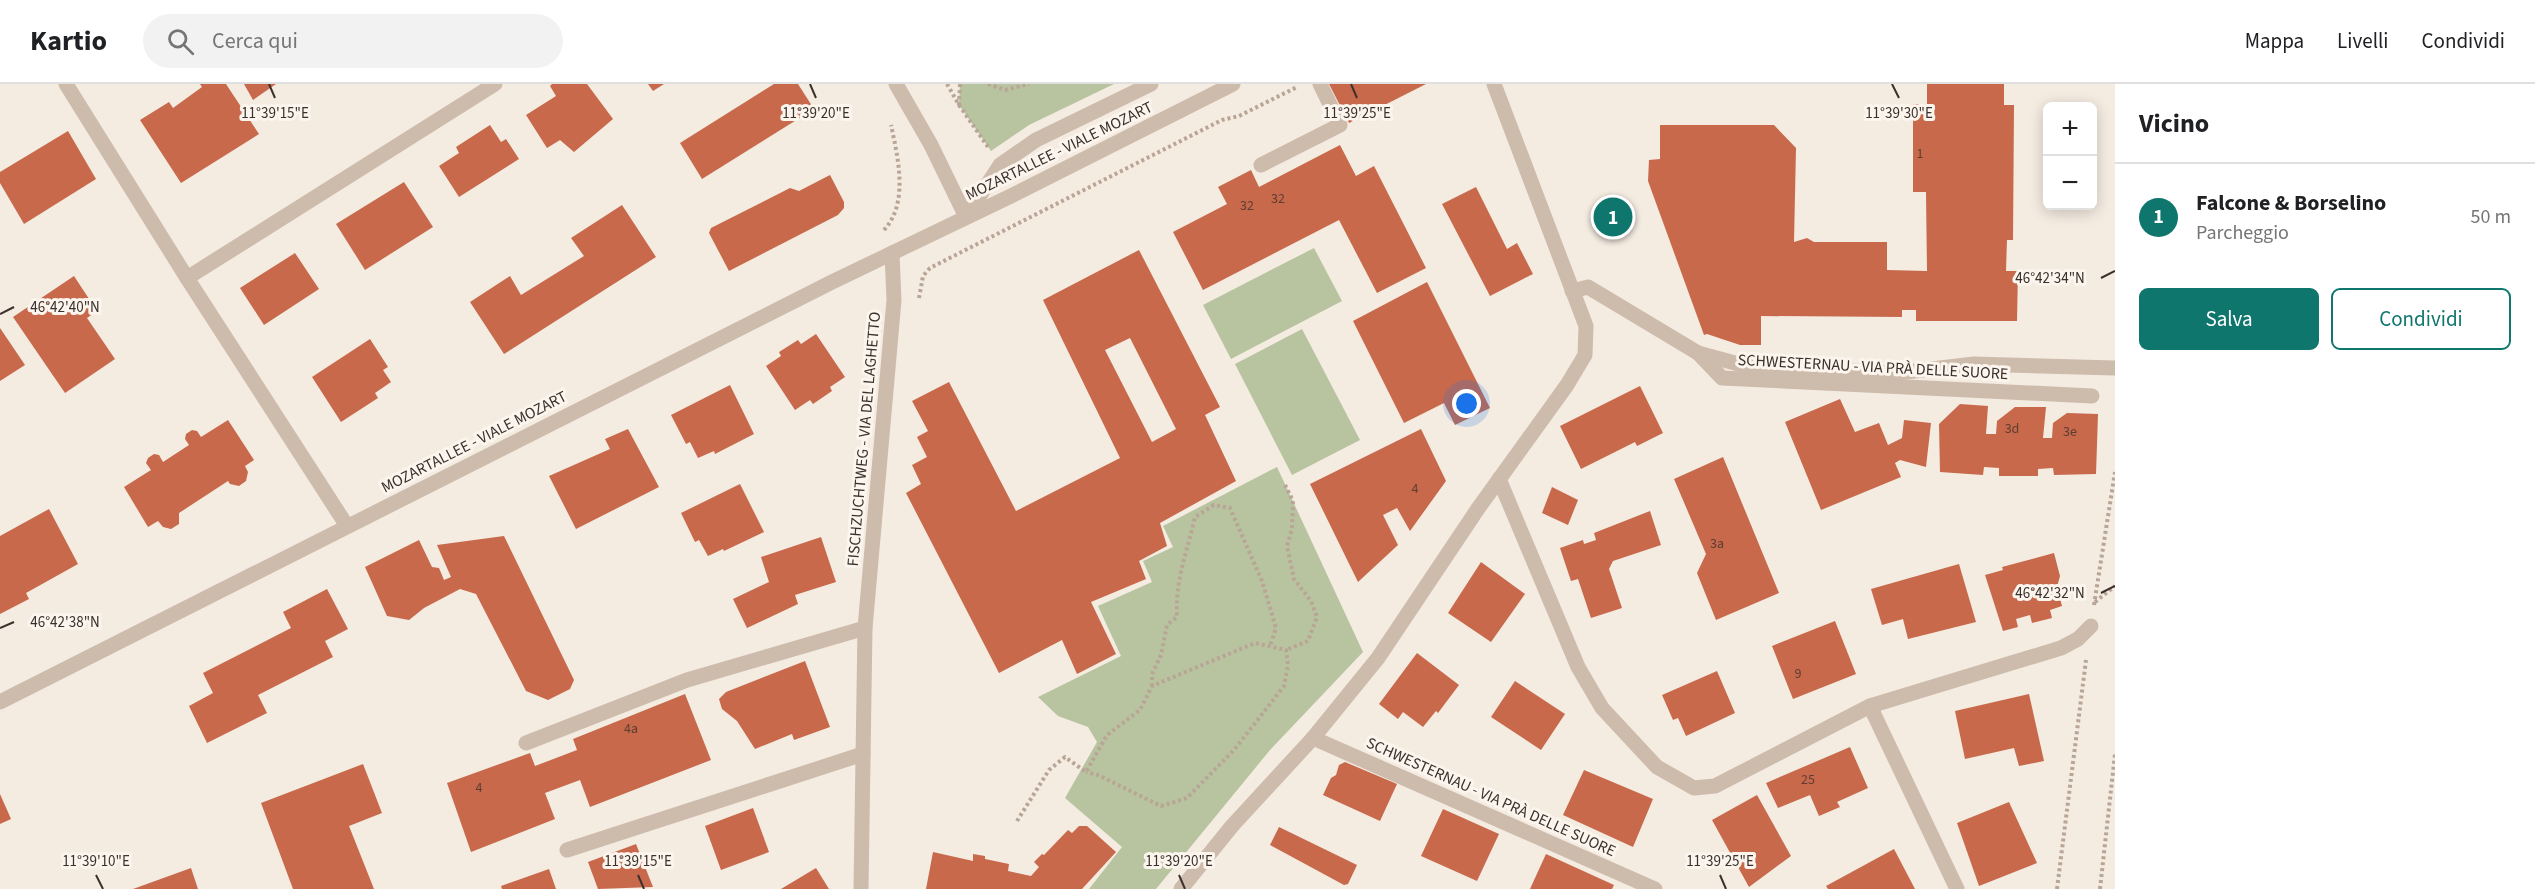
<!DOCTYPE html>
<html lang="it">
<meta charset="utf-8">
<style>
body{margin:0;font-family:"Source Sans 3",sans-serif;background:#f2f2f2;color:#202124}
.controls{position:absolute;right:18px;top:18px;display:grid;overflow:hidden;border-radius:9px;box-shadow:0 3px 15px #0003}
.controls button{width:54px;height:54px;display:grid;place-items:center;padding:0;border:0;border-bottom:2px solid #e0e0e0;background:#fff;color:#202124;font:30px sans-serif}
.you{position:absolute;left:1467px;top:320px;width:21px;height:21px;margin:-15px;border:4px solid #fff;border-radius:50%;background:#1a73e8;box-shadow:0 0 0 9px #1a73e833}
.badge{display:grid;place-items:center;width:39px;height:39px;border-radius:50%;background:#0f766e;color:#fff;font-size:20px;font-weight:700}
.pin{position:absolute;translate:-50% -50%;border:3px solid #fff;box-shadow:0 2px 6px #0006}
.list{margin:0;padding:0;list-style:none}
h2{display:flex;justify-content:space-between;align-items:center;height:78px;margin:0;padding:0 24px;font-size:26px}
h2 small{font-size:20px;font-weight:400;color:#757577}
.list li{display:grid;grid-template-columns:39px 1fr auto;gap:18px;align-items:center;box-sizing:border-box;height:108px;padding:0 24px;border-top:2px solid #e0e0e0}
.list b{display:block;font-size:22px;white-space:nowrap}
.list p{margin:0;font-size:20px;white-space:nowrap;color:#757577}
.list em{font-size:20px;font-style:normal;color:#757577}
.actions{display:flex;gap:12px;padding:18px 24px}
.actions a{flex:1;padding:14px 0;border:2px solid #0f766e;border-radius:9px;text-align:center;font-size:21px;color:#0f766e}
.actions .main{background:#0f766e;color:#fff}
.icon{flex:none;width:33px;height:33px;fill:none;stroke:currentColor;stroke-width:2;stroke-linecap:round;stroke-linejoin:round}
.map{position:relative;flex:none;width:2115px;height:805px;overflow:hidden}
header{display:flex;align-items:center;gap:36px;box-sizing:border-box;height:84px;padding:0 30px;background:#fff;border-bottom:2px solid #e0e0e0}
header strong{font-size:28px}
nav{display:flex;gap:33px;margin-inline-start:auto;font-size:21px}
.search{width:420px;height:54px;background:#f2f2f2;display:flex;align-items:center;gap:15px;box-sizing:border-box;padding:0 21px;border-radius:33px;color:#757577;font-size:22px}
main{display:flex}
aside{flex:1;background:#fff}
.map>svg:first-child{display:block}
.green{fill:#b8c4a0}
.building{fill:#c8694b;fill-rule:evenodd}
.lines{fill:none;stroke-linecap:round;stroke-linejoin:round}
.path{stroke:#b9a596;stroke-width:4;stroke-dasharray:3 3;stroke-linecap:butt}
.service{stroke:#cdbbac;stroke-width:15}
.minor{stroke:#cdbbac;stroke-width:15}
.tertiary{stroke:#cdbbac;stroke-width:15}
.ticks{fill:none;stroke:#3b302b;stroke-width:2}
.labels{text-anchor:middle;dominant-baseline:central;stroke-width:6;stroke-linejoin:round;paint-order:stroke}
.number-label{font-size:14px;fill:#5e3e33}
.street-label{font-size:16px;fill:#3b302b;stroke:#fbf5ee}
.ticks-label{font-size:15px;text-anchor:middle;fill:#3b302b;stroke:#fbf5ee;stroke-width:6;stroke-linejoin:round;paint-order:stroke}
</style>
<header>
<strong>Kartio</strong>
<div class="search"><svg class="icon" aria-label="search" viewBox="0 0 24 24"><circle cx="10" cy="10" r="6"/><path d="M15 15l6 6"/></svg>Cerca qui</div>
<nav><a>Mappa</a><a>Livelli</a><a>Condividi</a></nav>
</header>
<main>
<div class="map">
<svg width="2115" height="805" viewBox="0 0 2115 805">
<rect width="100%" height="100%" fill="#f4ebe1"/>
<g class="green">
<path d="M 960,0 L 1114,0 L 1029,41 L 991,67 L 959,21 Z"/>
<path d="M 1314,164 L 1342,217 L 1231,275 L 1203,221 Z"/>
<path d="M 1302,245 L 1360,356 L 1292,391 L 1235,280 Z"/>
<path d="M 1277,383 L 1363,568 L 1270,666 L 1156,805 L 1089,805 L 1122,763 L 1065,714 L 1097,658 L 1088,643 L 1058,632 L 1038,613 L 1121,572 L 1098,522 L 1152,498 L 1143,477 L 1173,463 L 1163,442 Z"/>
</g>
<g class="building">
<path d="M 200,0 L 226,0 L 259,50 L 181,99 L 140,36 L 169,18 L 173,24 L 202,3 Z"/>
<path d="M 244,0 L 276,0 L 253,16 Z"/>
<path d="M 552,0 L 587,0 L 613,35 L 574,68 L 560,56 L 547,64 L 526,31 L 556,12 L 550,2 Z"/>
<path d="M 648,0 L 664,0 L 653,7 Z"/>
<path d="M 774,0 L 798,0 L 814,25 L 702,95 L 680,59 Z"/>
<path d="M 1329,0 L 1426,0 L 1349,39 Z"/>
<path d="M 1927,0 L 2004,0 L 2004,21 L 2014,21 L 2013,156 L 2007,156 L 2006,187 L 2018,187 L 2017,237 L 1916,237 L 1916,226 L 1902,226 L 1902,233 L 1761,232 L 1761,261 L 1740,261 L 1707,250 L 1704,251 L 1648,97 L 1649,76 L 1660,75 L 1660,41 L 1774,41 L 1796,64 L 1794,158 L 1807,154 L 1814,158 L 1887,158 L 1887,186 L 1927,187 L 1926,108 L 1913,108 L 1913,20 L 1927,20 Z"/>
<path d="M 490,41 L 501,58 L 506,55 L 519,75 L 459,113 L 439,82 L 459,69 L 456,63 Z"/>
<path d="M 68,47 L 96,95 L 24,140 L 0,99 L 0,88 Z"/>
<path d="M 1340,61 L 1356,92 L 1374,82 L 1426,184 L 1377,209 L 1339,136 L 1203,206 L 1173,148 L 1227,120 L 1218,103 L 1251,86 L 1259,103 Z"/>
<path d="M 830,91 L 844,118 L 844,124 L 838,131 L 729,187 L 709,149 L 711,144 L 790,104 L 799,107 Z"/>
<path d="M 404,98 L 433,143 L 365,186 L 336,140 Z"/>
<path d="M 1476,103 L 1507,165 L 1517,159 L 1533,190 L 1490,212 L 1442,120 Z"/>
<path d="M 622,121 L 656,173 L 504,270 L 470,218 L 510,192 L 521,211 L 584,172 L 571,154 Z"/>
<path d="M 1139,166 L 1220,323 L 1205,331 L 1236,397 L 1160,439 L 1167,462 L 1139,477 L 1146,495 L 1091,518 L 1116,570 L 1077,590 L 1062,556 L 999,589 L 906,409 L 921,400 L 912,381 L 927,373 L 917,353 L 928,347 L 912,317 L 949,298 L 1016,427 L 1120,374 L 1043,216 ZM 1130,254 L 1176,345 L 1152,358 L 1105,266 Z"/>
<path d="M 295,169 L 319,205 L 264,241 L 240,204 Z"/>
<path d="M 74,192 L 97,227 L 87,234 L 115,275 L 65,309 L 13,233 Z"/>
<path d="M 1427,198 L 1490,324 L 1455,341 L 1444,319 L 1404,339 L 1353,237 Z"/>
<path d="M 0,244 L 25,281 L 0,297 Z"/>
<path d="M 816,250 L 845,293 L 830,303 L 832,307 L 813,320 L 810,316 L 795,326 L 766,282 L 781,272 L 779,268 L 798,256 L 801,260 Z"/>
<path d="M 370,255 L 388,283 L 383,286 L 391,298 L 375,309 L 378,314 L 341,338 L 312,293 Z"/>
<path d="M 730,301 L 754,350 L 715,370 L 714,367 L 698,374 L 690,358 L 686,360 L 671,331 Z"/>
<path d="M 1640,302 L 1663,349 L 1637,362 L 1635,358 L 1581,385 L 1560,342 Z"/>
<path d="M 1840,315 L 1855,348 L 1879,339 L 1888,361 L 1902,354 L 1904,336 L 1931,339 L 1926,383 L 1900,376 L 1895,379 L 1901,393 L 1821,426 L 1785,338 Z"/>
<path d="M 1960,320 L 1988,322 L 1986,350 L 1996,350 L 1997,337 L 2015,323 L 2046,323 L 2043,354 L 2052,354 L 2053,339 L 2067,329 L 2098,330 L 2096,390 L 2054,391 L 2053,384 L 2038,385 L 2038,392 L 1999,392 L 1999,384 L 1984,383 L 1983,391 L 1940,388 L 1939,340 Z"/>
<path d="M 228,336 L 254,376 L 245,382 L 248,388 L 246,397 L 239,402 L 230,400 L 228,397 L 179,429 L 179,440 L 171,445 L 163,443 L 158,437 L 148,443 L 124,403 L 151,386 L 146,379 L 148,374 L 154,370 L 159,371 L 163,378 L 189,361 L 185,355 L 186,350 L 192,346 L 197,347 L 201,353 Z"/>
<path d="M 628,345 L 659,403 L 576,445 L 549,392 L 610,365 L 605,355 Z"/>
<path d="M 1421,345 L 1446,397 L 1410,447 L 1397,424 L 1383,431 L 1398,461 L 1358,498 L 1310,400 Z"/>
<path d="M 1723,373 L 1779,509 L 1716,536 L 1697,489 L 1706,470 L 1674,395 Z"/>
<path d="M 740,400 L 764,448 L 724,467 L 723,465 L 708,472 L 699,456 L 695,458 L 681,429 Z"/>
<path d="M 1552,403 L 1578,416 L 1568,441 L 1542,429 Z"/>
<path d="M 49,425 L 78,480 L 26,509 L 29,515 L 0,530 L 0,452 Z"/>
<path d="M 1650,427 L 1661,461 L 1613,477 L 1609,485 L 1622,524 L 1591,534 L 1578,495 L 1571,497 L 1560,464 L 1583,456 L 1584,460 L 1596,456 L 1594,449 Z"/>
<path d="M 504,452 L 574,596 L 570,605 L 548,616 L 526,607 L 476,510 L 460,505 L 424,524 L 409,536 L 387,532 L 365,483 L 419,456 L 432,483 L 439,484 L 444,496 L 451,493 L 437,461 Z"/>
<path d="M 821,453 L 836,498 L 795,511 L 798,520 L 747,544 L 733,515 L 769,498 L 761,473 Z"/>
<path d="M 2054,469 L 2060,492 L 2057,503 L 2062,522 L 2050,526 L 2052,534 L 2032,539 L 2030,531 L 2016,535 L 2018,543 L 2003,547 L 1985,491 L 2003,486 L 2002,483 Z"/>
<path d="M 1481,478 L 1525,510 L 1491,558 L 1448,529 Z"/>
<path d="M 1959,480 L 1976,538 L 1908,555 L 1903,535 L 1882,541 L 1871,505 Z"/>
<path d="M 327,505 L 348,545 L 325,557 L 333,573 L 258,611 L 267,629 L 207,659 L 189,622 L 213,609 L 203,589 L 291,544 L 283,528 Z"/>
<path d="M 1835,537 L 1856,590 L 1793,615 L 1772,562 Z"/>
<path d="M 1417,569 L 1459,601 L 1438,629 L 1436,627 L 1423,643 L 1403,628 L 1398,635 L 1379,620 Z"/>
<path d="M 805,577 L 830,643 L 794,656 L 792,650 L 755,665 L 737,637 L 722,625 L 719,615 L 726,608 Z"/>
<path d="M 1717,587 L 1735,629 L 1686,652 L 1678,634 L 1673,636 L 1662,611 Z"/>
<path d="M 1515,597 L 1565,630 L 1541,666 L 1491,633 Z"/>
<path d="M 685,610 L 711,676 L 590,723 L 580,696 L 545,709 L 555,735 L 471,768 L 447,699 L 530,669 L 535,682 L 577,666 L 573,655 Z"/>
<path d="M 2029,610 L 2044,677 L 2019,682 L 2014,664 L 1965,675 L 1955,627 Z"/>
<path d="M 1850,663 L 1868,704 L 1837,718 L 1840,723 L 1819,732 L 1810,711 L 1778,724 L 1766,699 Z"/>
<path d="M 1345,678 L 1397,700 L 1380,737 L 1323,711 L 1331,694 L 1336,691 L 1339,681 Z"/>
<path d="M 363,680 L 382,729 L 349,742 L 374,805 L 293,805 L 261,719 Z"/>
<path d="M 1584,686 L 1653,715 L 1633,763 L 1563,731 Z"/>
<path d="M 0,710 L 11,735 L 0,740 Z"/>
<path d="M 1757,711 L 1791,772 L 1749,803 L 1712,736 Z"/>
<path d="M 2009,718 L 2037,779 L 1979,802 L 1957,739 Z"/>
<path d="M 753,724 L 769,768 L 721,786 L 705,742 Z"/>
<path d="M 1443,725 L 1499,750 L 1477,797 L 1421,772 Z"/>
<path d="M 1079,742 L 1087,742 L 1116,768 L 1082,805 L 926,805 L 933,768 L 973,777 L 973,770 L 985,772 L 985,775 L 1009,780 L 1008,787 L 1031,792 L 1039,783 L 1034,778 L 1042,770 L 1044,771 L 1068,746 L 1072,749 Z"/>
<path d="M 1279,743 L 1357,781 L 1348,800 L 1344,801 L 1270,761 Z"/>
<path d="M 636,760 L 653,803 L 598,805 L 588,778 Z"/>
<path d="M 1894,765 L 1915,805 L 1828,805 L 1826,802 Z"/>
<path d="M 1546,770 L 1614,801 L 1612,805 L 1530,805 Z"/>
<path d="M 191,784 L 198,805 L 133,805 Z"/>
<path d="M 816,784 L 829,805 L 781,805 Z"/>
<path d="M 549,785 L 556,805 L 502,805 L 501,802 Z"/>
</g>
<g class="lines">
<g class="path">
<path d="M 947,0 L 959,21 L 960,0"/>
<path d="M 988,0 L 1005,6 L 1029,0"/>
<path d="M 959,21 L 988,63"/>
<path d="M 884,146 C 909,119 898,74 891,41"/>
<path d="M 919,214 L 923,192 L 930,184 L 1222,36 L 1239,32 L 1297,3"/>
<path d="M 1285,401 L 1293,417 L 1292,445 L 1287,462 L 1294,495 L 1311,517 L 1317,533 L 1308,557 L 1286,566"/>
<path d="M 2095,518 L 2115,502"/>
<path d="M 2094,521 L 2115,388"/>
<path d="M 1152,602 L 1152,590 L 1161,571 L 1167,541 L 1177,533 C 1175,496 1187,468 1195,433 L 1214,421 L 1230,424 L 1262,497 L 1276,544 L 1270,562"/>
<path d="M 1017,737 L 1049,686 L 1065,673 L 1086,688 L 1107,651 L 1140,626 L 1152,602 L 1255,559 L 1286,566 L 1288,581 L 1284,602 L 1234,666 L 1187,714 L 1161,722 L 1098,691 L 1086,688"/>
<path d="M 2057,805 L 2086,576"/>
<path d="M 2100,805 L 2115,670"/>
</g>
<path class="service" d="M 1261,81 L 1340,41 L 1320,0"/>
<g class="minor">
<path d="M 66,0 L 187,194 L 347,442"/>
<path d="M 896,0 L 931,61 L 966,133"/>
<path d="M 187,194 L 495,0"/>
<path d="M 1572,207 L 1588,203 L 1698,269 L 1722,294 L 2092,312"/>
<path d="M 1698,269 L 1746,282 L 1898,289 L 1974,280 L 2115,284"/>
<path d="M 1499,395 L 1578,583 L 1602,624 L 1657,683 L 1694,704 L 1715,702 L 1870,622 L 2061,564 L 2078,555 L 2091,542"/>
<path d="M 1870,622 L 1957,805"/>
<path d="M 1313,654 L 1655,805"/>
<path d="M 526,659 L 687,596 L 865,544"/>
<path d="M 567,766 L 863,670"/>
<path d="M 861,805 L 865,544 L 894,216 L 892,169"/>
<path d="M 1181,805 L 1232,742 L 1313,654 L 1378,574 L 1477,426 L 1567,301 L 1585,271 L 1586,242 L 1494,0"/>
</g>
<g class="tertiary">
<path d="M 966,133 L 1000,81 L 1036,56 L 1151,0"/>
<path d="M 0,618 L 832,198 L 1015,110 L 1233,0"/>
</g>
</g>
<path class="ticks" d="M 269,0 L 275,14M 810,0 L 816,14M 1351,0 L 1357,14M 1892,0 L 1899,14M 2101,194 L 2115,187M 0,230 L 14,223M 2101,509 L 2115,502M 0,544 L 14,538M 96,791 L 103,805M 638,791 L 644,805M 1179,791 L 1185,805M 1720,791 L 1726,805"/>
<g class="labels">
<g class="number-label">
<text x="1920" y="70">1</text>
<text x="1278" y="115">32</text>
<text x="1247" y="122">32</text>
<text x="2012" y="345">3d</text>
<text x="2070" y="348">3e</text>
<text x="1415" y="405">4</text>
<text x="1717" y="460">3a</text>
<text x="1798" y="590">9</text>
<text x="631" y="645">4a</text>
<text x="1808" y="696">25</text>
<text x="479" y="704">4</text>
</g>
<g class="street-label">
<text transform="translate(1059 67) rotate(-26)">MOZARTALLEE - VIALE MOZART</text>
<text transform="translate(1873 283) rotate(3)">SCHWESTERNAU - VIA PRÀ DELLE SUORE</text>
<text transform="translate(864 355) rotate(-85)">FISCHZUCHTWEG - VIA DEL LAGHETTO</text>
<text transform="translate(474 358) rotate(-27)">MOZARTALLEE - VIALE MOZART</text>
<text transform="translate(1491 713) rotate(24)">SCHWESTERNAU - VIA PRÀ DELLE SUORE</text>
</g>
</g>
<g class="ticks-label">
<text x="275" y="34">11°39'15"E</text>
<text x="816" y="34">11°39'20"E</text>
<text x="1357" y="34">11°39'25"E</text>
<text x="1899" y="34">11°39'30"E</text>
<text x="2050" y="199">46°42'34"N</text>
<text x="65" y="228">46°42'40"N</text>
<text x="2050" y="514">46°42'32"N</text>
<text x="65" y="543">46°42'38"N</text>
<text x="96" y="782">11°39'10"E</text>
<text x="638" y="782">11°39'15"E</text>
<text x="1179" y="782">11°39'20"E</text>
<text x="1720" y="782">11°39'25"E</text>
</g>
</svg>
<div class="controls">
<button>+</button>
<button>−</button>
</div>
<div class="you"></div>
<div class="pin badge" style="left:1613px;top:133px">1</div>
</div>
<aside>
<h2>Vicino<small></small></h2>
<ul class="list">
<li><span class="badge">1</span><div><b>Falcone &amp; Borselino</b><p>Parcheggio</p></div><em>50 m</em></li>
</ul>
<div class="actions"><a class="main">Salva</a><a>Condividi</a></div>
</aside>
</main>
